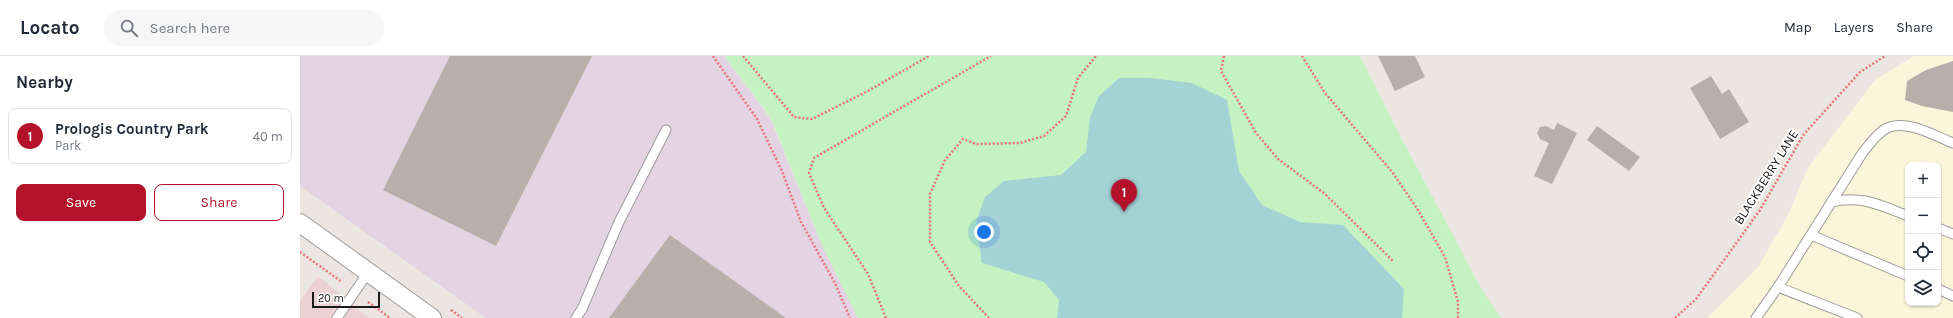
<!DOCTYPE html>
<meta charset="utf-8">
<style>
body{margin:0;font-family:Karla,sans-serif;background:#f6f6f7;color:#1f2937}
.controls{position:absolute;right:12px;bottom:12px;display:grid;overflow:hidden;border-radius:8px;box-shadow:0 1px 3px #0004}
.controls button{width:36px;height:36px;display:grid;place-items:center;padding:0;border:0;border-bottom:1px solid #e0e1e3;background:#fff;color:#1f2937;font:20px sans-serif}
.scale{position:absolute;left:12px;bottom:10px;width:68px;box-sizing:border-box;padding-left:4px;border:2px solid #1b1b1b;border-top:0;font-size:11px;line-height:14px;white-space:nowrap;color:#1b1b1b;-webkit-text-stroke:3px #fff;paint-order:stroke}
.you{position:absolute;left:684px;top:176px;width:14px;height:14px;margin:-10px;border:3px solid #fff;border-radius:50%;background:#1a73e8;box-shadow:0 0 0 6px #1a73e833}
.badge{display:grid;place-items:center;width:26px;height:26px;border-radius:50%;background:#b2132b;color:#fff;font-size:13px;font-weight:700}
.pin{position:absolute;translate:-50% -33px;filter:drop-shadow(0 1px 2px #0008)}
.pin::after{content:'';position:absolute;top:21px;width:14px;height:12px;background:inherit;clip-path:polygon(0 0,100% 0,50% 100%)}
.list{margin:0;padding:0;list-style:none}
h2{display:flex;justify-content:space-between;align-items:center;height:52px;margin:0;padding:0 16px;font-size:17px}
h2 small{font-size:13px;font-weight:400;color:#747a83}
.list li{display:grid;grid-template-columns:26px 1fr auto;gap:12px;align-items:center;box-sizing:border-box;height:56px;margin:0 8px 8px;padding:0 8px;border:1px solid #e0e1e3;border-radius:8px}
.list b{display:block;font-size:15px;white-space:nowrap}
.list p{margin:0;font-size:13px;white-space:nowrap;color:#747a83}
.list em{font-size:13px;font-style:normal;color:#747a83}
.actions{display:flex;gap:8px;padding:12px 16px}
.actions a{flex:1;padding:9px 0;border:1px solid #b2132b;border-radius:8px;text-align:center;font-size:14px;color:#b2132b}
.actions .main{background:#b2132b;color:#fff}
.icon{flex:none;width:22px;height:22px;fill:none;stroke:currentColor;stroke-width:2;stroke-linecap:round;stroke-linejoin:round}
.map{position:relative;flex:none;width:1653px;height:262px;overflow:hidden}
header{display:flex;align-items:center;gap:24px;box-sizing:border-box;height:56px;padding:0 20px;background:#fff;border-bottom:1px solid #e0e1e3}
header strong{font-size:19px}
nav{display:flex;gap:22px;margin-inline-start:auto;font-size:14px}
.search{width:280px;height:36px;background:#f6f6f7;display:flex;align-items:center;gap:10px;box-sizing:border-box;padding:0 14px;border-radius:22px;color:#747a83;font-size:15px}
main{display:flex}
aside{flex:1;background:#fff}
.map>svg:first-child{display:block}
.commercial{fill:#ebd1d4}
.industrial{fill:#e4d4e3}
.education{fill:#fbf6da;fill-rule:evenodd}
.park{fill:#c4f3c1}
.water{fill:#a5d2d5}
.building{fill:#b8afab}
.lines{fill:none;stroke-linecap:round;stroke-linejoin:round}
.lane-casing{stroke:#9c9c9c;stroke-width:11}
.street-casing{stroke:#9c9c9c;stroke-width:20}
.path{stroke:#eb7378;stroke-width:2.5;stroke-dasharray:2 2;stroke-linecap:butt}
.lane{stroke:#fff;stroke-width:9}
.street{stroke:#fff;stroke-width:18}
.labels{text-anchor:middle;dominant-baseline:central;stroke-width:4;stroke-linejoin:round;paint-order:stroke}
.street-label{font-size:13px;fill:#1b1b1b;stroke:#fff}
</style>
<header>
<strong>Locato</strong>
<div class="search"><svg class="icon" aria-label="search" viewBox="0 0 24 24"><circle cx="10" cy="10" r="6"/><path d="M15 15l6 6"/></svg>Search here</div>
<nav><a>Map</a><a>Layers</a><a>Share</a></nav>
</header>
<main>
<aside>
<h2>Nearby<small></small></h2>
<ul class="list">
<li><span class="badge">1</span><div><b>Prologis Country Park</b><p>Park</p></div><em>40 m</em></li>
</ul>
<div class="actions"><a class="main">Save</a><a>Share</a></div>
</aside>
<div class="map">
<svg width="1653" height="262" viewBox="0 0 1653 262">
<rect width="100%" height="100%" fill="#ebe6e1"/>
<path class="commercial" d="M 18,220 L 69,262 L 0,262 L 0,245 Z"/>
<path class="industrial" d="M 0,0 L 424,0 L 470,62 L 522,189 L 558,262 L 186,262 L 0,130 Z"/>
<path class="education" d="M 1614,0 L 1653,0 L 1653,262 L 1407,262 L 1458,211 L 1487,161 L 1508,112 L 1575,24 ZM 1608,109 L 1638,109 L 1638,247 L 1608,247 Z"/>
<path class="park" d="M 424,0 L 1060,0 L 1104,87 L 1182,234 L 1201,262 L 558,262 L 522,189 L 471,62 Z"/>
<path class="water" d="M 819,22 L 850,22 L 892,27 L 927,44 L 939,115 L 962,149 L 1000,166 L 1043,169 L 1104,233 L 1102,262 L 757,262 L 759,244 L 744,226 L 682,207 L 676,166 L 685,141 L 704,125 L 761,119 L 786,96 L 790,61 L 799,40 Z"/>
<g class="building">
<path d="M 150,0 L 292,0 L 196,190 L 83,134 Z"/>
<path d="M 1078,0 L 1115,0 L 1125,21 L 1095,35 Z"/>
<path d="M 1653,5 L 1653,56 L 1622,50 L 1605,44 L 1607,25 L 1626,14 Z"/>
<path d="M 1411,20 L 1422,38 L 1429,33 L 1449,66 L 1420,83 L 1390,32 Z"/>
<path d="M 1257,67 L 1277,77 L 1252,128 L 1234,120 L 1249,87 L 1240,83 L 1237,77 L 1240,71 L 1246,70 L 1254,74 Z"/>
<path d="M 1297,70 L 1340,101 L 1329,115 L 1287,84 Z"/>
<path d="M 370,179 L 486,262 L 309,262 Z"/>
</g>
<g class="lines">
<defs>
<g id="lane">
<path d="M 1531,146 C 1562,139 1580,149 1608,160"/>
<path d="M 1638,172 L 1653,178"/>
<path d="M 1511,179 L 1608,220"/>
<path d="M 1478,231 L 1557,262"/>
<path d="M 1638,233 L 1653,240"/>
<path d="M 37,262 L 69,215"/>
<path d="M 276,262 L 282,253 L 319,166 L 366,74"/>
<path d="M 1456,262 L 1478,231 L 1563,96 C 1570,88 1577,77 1587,72 C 1607,63 1635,80 1653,87"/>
</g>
<path id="street" d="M 0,167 L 132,262"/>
</defs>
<use href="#lane" class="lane-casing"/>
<use href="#street" class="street-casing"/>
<g class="path">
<path d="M 413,0 L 457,63 L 482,115 L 501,166 L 535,227 L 550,262"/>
<path d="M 443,0 L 494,61 L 512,63 L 568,35 L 629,0"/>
<path d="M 924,0 L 921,15 L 956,77 L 978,103 L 1025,138 L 1094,206"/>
<path d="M 1002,0 L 1025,37 L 1093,117 L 1118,154 L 1145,201 L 1158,246 L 1158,262"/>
<path d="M 0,196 L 42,226"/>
<path d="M 68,246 L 90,262"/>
<path d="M 151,254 L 162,262"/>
<path d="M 586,262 L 568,218 L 524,152 L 509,117 L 514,102 L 691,0"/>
<path d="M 689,262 L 659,230 L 630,186 L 630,138 L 645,104 L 663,83 L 676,88 L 720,87 L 744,80 L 766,60 L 778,22 L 796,0"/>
<path d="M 1375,262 L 1396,243 L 1460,154 L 1504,78 L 1560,16 L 1585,0"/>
</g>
<use href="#lane" class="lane"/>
<use href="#street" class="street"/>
</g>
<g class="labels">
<g class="street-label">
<text transform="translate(1466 121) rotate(-58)">BLACKBERRY LANE</text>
</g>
</g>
</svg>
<div class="controls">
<button>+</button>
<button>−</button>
<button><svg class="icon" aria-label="locate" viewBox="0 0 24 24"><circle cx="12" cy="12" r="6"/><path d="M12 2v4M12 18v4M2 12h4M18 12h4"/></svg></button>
<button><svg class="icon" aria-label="layers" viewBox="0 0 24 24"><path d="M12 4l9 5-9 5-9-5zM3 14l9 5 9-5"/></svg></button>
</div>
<div class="scale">20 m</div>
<div class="you"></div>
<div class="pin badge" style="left:824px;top:156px">1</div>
</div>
</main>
